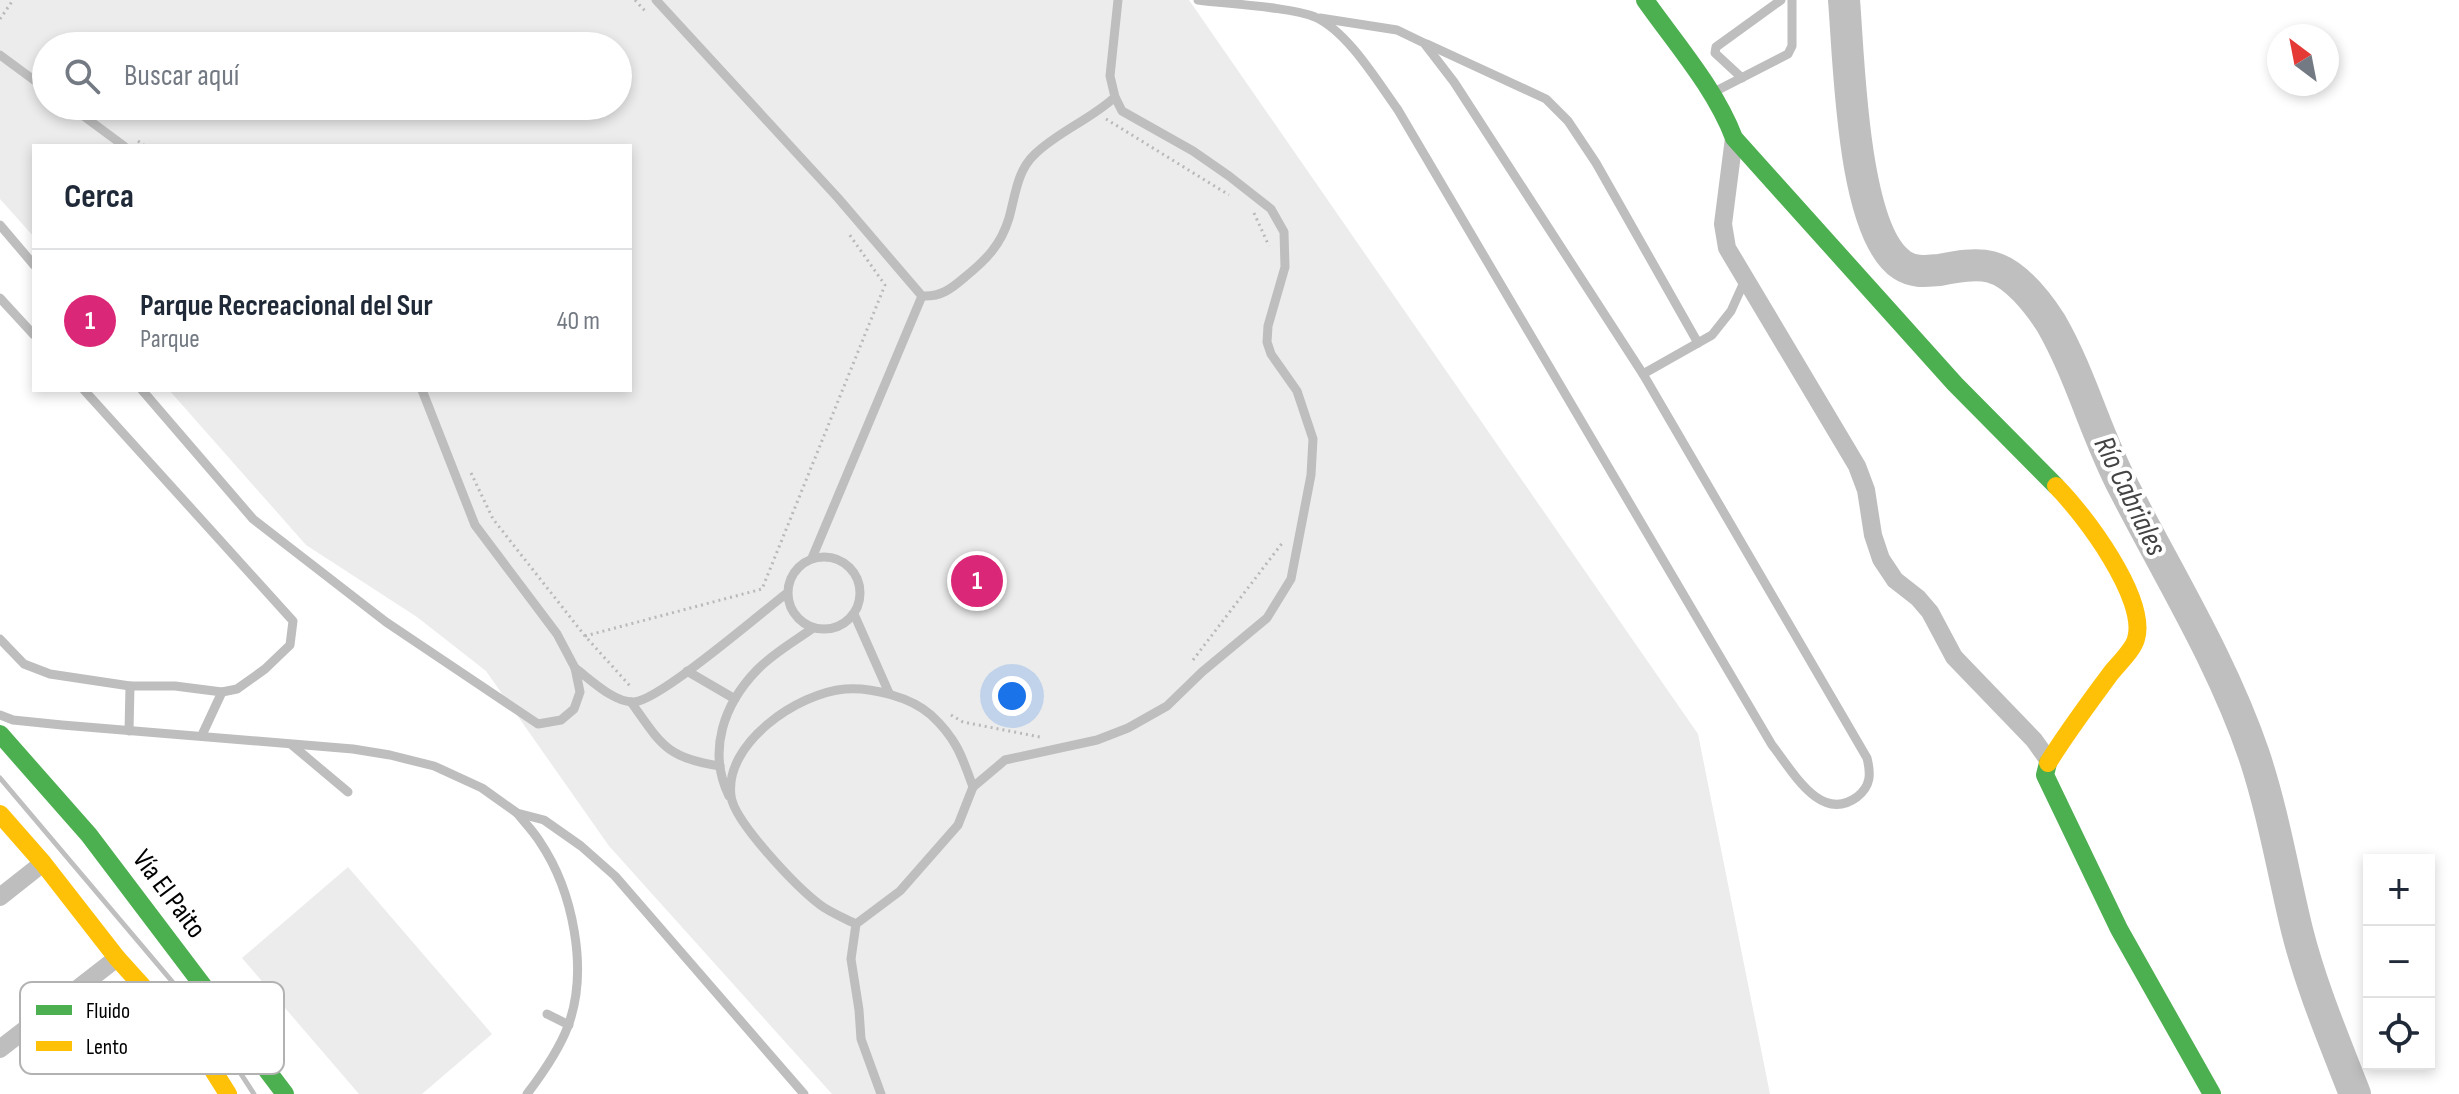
<!DOCTYPE html>
<html lang="es">
<meta charset="utf-8">
<style>
body{margin:0;font-family:"Sofia Sans Condensed",sans-serif;background:#f2f2f3;color:#1f2937}
.controls{position:absolute;right:24px;bottom:24px;display:grid;overflow:hidden;border-radius:0px;box-shadow:0 4px 12px #0003}
.controls button{width:72px;height:72px;display:grid;place-items:center;padding:0;border:0;border-bottom:2px solid #e0e1e3;background:#fff;color:#1f2937;font:40px sans-serif}
.compass{position:absolute;left:2267px;top:24px;width:72px;height:72px;border-radius:50%;background:#fff;box-shadow:0 4px 12px #0003;rotate:328deg}
.you{position:absolute;left:1012px;top:696px;width:28px;height:28px;margin:-20px;border:6px solid #fff;border-radius:50%;background:#1a73e8;box-shadow:0 0 0 12px #1a73e833}
.badge{display:grid;place-items:center;width:52px;height:52px;border-radius:50%;background:#db2777;color:#fff;font-size:26px;font-weight:700}
.pin{position:absolute;translate:-50% -50%;border:4px solid #fff;box-shadow:0 2px 8px #0006}
.list{margin:0;padding:0;list-style:none}
h2{display:flex;justify-content:space-between;align-items:center;height:104px;margin:0;padding:0 32px;font-size:34px}
h2 small{font-size:26px;font-weight:400;color:#747a83}
.list li{display:grid;grid-template-columns:52px 1fr auto;gap:24px;align-items:center;box-sizing:border-box;height:144px;padding:0 32px;border-top:2px solid #e0e1e3}
.list b{display:block;font-size:30px;white-space:nowrap}
.list p{margin:0;font-size:26px;white-space:nowrap;color:#747a83}
.list em{font-size:26px;font-style:normal;color:#747a83}
.icon{flex:none;width:44px;height:44px;fill:none;stroke:currentColor;stroke-width:2;stroke-linecap:round;stroke-linejoin:round}
.map{position:relative;flex:none;width:2459px;height:1094px;overflow:hidden}
.search{position:absolute;background:#fff;box-shadow:0 4px 12px #0003;left:32px;top:32px;width:600px;height:88px;display:flex;align-items:center;gap:20px;box-sizing:border-box;padding:0 28px;border-radius:44px;color:#747a83;font-size:30px}
.panel{position:absolute;background:#fff;box-shadow:0 4px 12px #0003;left:32px;top:144px;width:600px;height:248px;border-radius:0px}
.map>svg:first-child{display:block}
.green{fill:#ececec;fill-rule:evenodd}
.lines{fill:none;stroke-linecap:round;stroke-linejoin:round}
.stream{stroke:#bfbfbf;stroke-width:5}
.river{stroke:#bfbfbf;stroke-width:32}
.path{stroke:#b9b9b9;stroke-width:3;stroke-dasharray:2 4;stroke-linecap:butt}
.lane{stroke:#bebebe;stroke-width:9}
.street{stroke:#bebebe;stroke-width:18}
.fast{stroke:#4caf50;stroke-width:18}
.slow{stroke:#ffc107;stroke-width:18}
.labels{text-anchor:middle;dominant-baseline:central;stroke-width:8;stroke-linejoin:round;paint-order:stroke}
.street-label{font-size:28px;fill:#000;stroke:#fff}
.water-label{font-size:30px;font-style:italic;fill:#444;stroke:#fff}
.key{fill:#fff;stroke:#b2b2b2;stroke-width:2}
.key-label{font-size:22px;fill:#000}
</style>
<div class="map">
<svg width="2459" height="1094" viewBox="0 0 2459 1094">
<rect width="100%" height="100%" fill="#fff"/>
<g class="green">
<path d="M 0,0 L 1189,0 L 1698,734 L 1770,1094 L 832,1094 L 609,846 L 486,671 L 417,617 L 306,545 L 169,390 L 630,390 L 630,146 L 34,146 L 34,237 L 0,199 ZM 46,46 L 618,46 L 618,106 L 46,106 Z"/>
<path d="M 348,867 L 492,1034 L 422,1094 L 359,1094 L 242,958 Z"/>
</g>
<g class="lines">
<path class="stream" d="M 0,778 L 181,992 L 219,1040 L 254,1094"/>
<path class="river" d="M 1844,0 C 1849,59 1852,232 1902,265 C 1914,273 1926,271 1939,270 C 1955,267 1975,263 1991,267 C 2015,273 2038,303 2051,323 C 2081,375 2096,435 2124,488 C 2169,576 2222,661 2254,755 C 2273,812 2283,872 2297,930 C 2311,986 2334,1040 2355,1094"/>
<g class="path">
<path d="M 635,0 L 645,11"/>
<path d="M 0,19 L 13,0"/>
<path d="M 1106,119 L 1229,195"/>
<path d="M 138,141 L 145,146"/>
<path d="M 1254,213 L 1269,246"/>
<path d="M 471,473 L 493,519 L 585,636 L 631,687"/>
<path d="M 585,636 L 762,589 L 885,285 L 849,234"/>
<path d="M 1193,660 L 1283,542"/>
<path d="M 951,715 L 963,722 L 1040,737"/>
</g>
<g class="lane">
<path d="M 656,0 L 838,198 L 922,296 C 941,297 951,289 965,277 C 986,260 1001,245 1009,218 C 1015,197 1017,171 1034,155 C 1057,132 1090,120 1115,97"/>
<path d="M 1198,0 C 1227,4 1291,7 1315,17 C 1348,32 1377,81 1398,110 L 1772,745 C 1792,770 1820,824 1857,797 C 1871,786 1871,774 1867,758 L 1643,374 L 1712,335 L 1731,311 L 1745,280"/>
<path d="M 1320,18 L 1397,30 L 1424,43 L 1454,82 L 1643,374"/>
<path d="M 1427,44 L 1546,99 L 1568,121 L 1596,163 L 1698,343"/>
<path d="M 0,55 L 46,89"/>
<path d="M 1742,78 L 1715,53 L 1716,47 L 1781,0"/>
<path d="M 1714,92 L 1788,54 L 1792,46 L 1792,0"/>
<path d="M 70,106 L 124,146"/>
<path d="M 0,225 L 34,265"/>
<path d="M 0,298 L 34,335"/>
<path d="M 142,390 L 253,519 L 386,622 L 538,724 L 561,720 L 574,709 L 580,692 L 575,668 L 557,634 L 475,525 L 422,390"/>
<circle cx="824" cy="593" r="36"/>
<path d="M 812,558 L 922,296"/>
<path d="M 854,614 L 889,693"/>
<path d="M 0,639 L 24,664 L 50,674 L 130,686 L 175,686 L 222,692 L 237,689 L 265,669 L 290,645 L 293,621 L 84,390"/>
<path d="M 575,668 C 590,679 614,703 634,702 C 659,701 761,613 787,593"/>
<path d="M 687,671 L 735,699"/>
<path d="M 631,702 C 661,744 666,758 720,766"/>
<path d="M 0,715 L 13,720 L 62,725 L 353,749 L 390,755 L 434,766 L 482,788 L 517,813 L 544,820 L 581,846 L 615,876 L 804,1094"/>
<path d="M 129,731 L 130,686"/>
<path d="M 202,735 L 222,692"/>
<path d="M 292,745 L 348,792"/>
<path d="M 729,796 C 707,751 724,704 757,670 C 772,654 795,641 813,628"/>
<path d="M 517,813 C 525,823 534,832 540,842 C 573,891 589,970 568,1026 C 559,1050 543,1073 527,1094"/>
<path d="M 856,924 C 844,918 829,912 819,904 C 797,887 734,822 731,796 C 724,743 798,693 845,689 C 871,687 911,697 931,715 C 956,738 962,756 973,787"/>
<path d="M 547,1014 L 569,1025"/>
<path d="M 881,1094 L 861,1039 L 859,1010 L 851,959 L 856,924 L 900,891 L 958,825 L 973,787 L 1005,760 L 1097,740 L 1128,728 L 1167,706 L 1202,672 L 1267,618 L 1291,579 L 1311,475 L 1313,439 L 1297,391 L 1271,354 L 1267,342 L 1268,326 L 1285,267 L 1284,232 L 1271,209 L 1229,176 L 1193,151 L 1122,111 L 1115,97 L 1110,76 L 1118,0"/>
</g>
<g class="street">
<path d="M 1734,138 L 1723,224 L 1727,248 L 1857,466 L 1866,490 L 1873,535 L 1881,559 L 1895,580 L 1918,598 L 1930,612 L 1954,657 L 2034,740 L 2049,761"/>
<path d="M 0,897 L 43,863"/>
<path d="M 0,1049 L 117,958"/>
</g>
<g class="fast">
<path d="M 1645,0 C 1676,44 1715,88 1734,138 L 1955,384 L 2056,486"/>
<path d="M 0,734 L 89,835 L 285,1094"/>
<path d="M 2048,763 L 2045,775 L 2119,929 L 2212,1094"/>
</g>
<g class="slow">
<path d="M 2048,763 C 2067,732 2089,703 2111,673 C 2119,663 2133,650 2136,639 C 2148,599 2084,514 2056,486"/>
<path d="M 0,814 L 43,863 L 117,958 L 201,1051 L 228,1094"/>
</g>
</g>
<g class="labels">
<g class="street-label">
<text transform="translate(169 894) rotate(53)">Vía El Paito</text>
</g>
<g class="water-label">
<text transform="translate(2130 496) rotate(64)">Río Cabriales</text>
</g>
</g>
<rect x="20" y="982" width="264" height="92" rx="12" class="key"/>
<rect x="36" y="1005" width="36" height="10" fill="#4caf50"/>
<rect x="36" y="1041" width="36" height="10" fill="#ffc107"/>
<g class="key-label">
<text x="86" y="1018">Fluido</text>
<text x="86" y="1054">Lento</text>
</g>
</svg>
<div class="controls">
<button>+</button>
<button>−</button>
<button><svg class="icon" aria-label="locate" viewBox="0 0 24 24"><circle cx="12" cy="12" r="6"/><path d="M12 2v4M12 18v4M2 12h4M18 12h4"/></svg></button>
</div>
<svg class="compass" viewBox="-18 -18 36 36"><path d="M0-13l5 13h-10z" fill="#e53935"/><path d="M0 13l5-13h-10z" fill="#747a83"/></svg>
<div class="you"></div>
<div class="pin badge" style="left:977px;top:581px">1</div>
<div class="search"><svg class="icon" aria-label="search" viewBox="0 0 24 24"><circle cx="10" cy="10" r="6"/><path d="M15 15l6 6"/></svg>Buscar aquí</div>
<section class="panel">
<h2>Cerca<small></small></h2>
<ul class="list">
<li><span class="badge">1</span><div><b>Parque Recreacional del Sur</b><p>Parque</p></div><em>40 m</em></li>
</ul>
</section>
</div>
